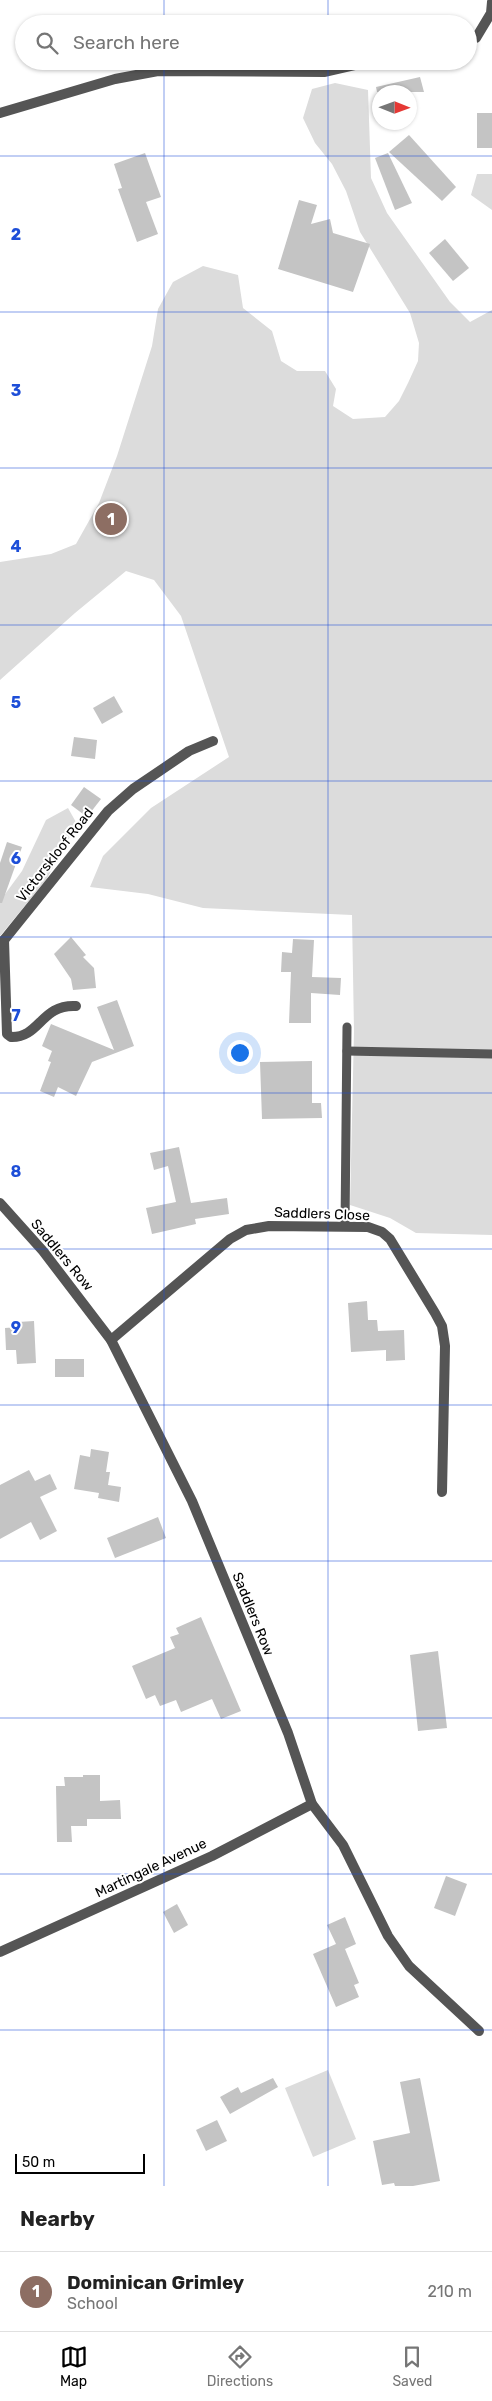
<!DOCTYPE html>
<style>
body{margin:0;font-family:Rubik,sans-serif;background:#f6f6f6;color:#222}
.compass{position:absolute;left:372px;top:85px;width:45px;height:45px;border-radius:50%;background:#fff;box-shadow:0 1px 4px #0004;rotate:91deg}
.scale{position:absolute;left:15px;bottom:12px;width:130px;box-sizing:border-box;padding-left:5px;border:2px solid #000;border-top:0;font-size:14px;line-height:18px;white-space:nowrap;color:#000;-webkit-text-stroke:4px #fff;paint-order:stroke}
.you{position:absolute;left:239px;top:1052px;width:18px;height:18px;margin:-12px;border:4px solid #fff;border-radius:50%;background:#1a73e8;box-shadow:0 0 0 8px #1a73e833}
.badge{display:grid;place-items:center;width:32px;height:32px;border-radius:50%;background:#000;color:#fff;font-size:16px;font-weight:700}
.pin{position:absolute;translate:-50% -50%;border:2px solid #fff;box-shadow:0 1px 5px #0006}
.list{margin:0;padding:0;list-style:none}
h2{display:flex;justify-content:space-between;align-items:center;height:65px;margin:0;padding:0 20px;font-size:21px}
h2 small{font-size:16px;font-weight:400;color:#767676}
.list li{display:grid;grid-template-columns:32px 1fr auto;gap:15px;align-items:center;box-sizing:border-box;height:80px;padding:0 20px;border-top:1px solid #e0e0e0}
.list b{display:block;font-size:19px;white-space:nowrap}
.list p{margin:0;font-size:16px;white-space:nowrap;color:#767676}
.list em{font-size:16px;font-style:normal;color:#767676}
.icon{flex:none;width:28px;height:28px;fill:none;stroke:currentColor;stroke-width:2;stroke-linecap:round;stroke-linejoin:round}
.map{position:relative;flex:none;width:492px;height:2186px;overflow:hidden}
.search{position:absolute;background:#fff;box-shadow:0 1px 4px #0004;left:15px;right:15px;top:15px;height:55px;display:flex;align-items:center;gap:12px;box-sizing:border-box;padding:0 18px;border-radius:28px;color:#767676;font-size:19px}
.sheet{height:145px;background:#fff}
nav{display:flex;justify-content:space-around;align-items:center;box-sizing:border-box;height:70px;border-top:1px solid #e0e0e0;background:#fff;font-size:14px;color:#767676}
nav a{display:grid;justify-items:center;gap:2px}
nav .on{color:#000}
.map>svg:first-child{display:block}
.green{fill:#dcdcdc}
.building{fill:#c4c4c4}
.lines{fill:none;stroke-linecap:round;stroke-linejoin:round}
.service{stroke:#555;stroke-width:9}
.minor{stroke:#555;stroke-width:10}
.grid{fill:none;stroke:#1d4ed8;stroke-width:1;stroke-opacity:0.55}
.labels{text-anchor:middle;dominant-baseline:central;stroke-width:4;stroke-linejoin:round;paint-order:stroke}
.street-label{font-size:14px;fill:#000;stroke:#fff}
.grid-label{font-size:16px;text-anchor:middle;font-weight:bold;fill:#1d4ed8;stroke:#fff;stroke-width:4;stroke-linejoin:round;paint-order:stroke}
</style>
<div class="map">
<svg width="492" height="2186" viewBox="0 0 492 2186">
<rect width="100%" height="100%" fill="#fff"/>
<g class="green">
<path d="M 335,83 L 368,90 L 371,178 L 387,213 L 450,302 L 470,322 L 492,310 L 492,1235 L 416,1233 L 390,1218 L 350,1205 L 354,1031 L 352,915 L 203,908 L 148,894 L 90,887 L 103,856 L 151,808 L 229,757 L 181,616 L 154,580 L 126,571 L 75,613 L 0,680 L 0,562 L 51,554 L 76,544 L 99,503 L 117,456 L 152,346 L 158,309 L 173,282 L 203,266 L 238,275 L 243,308 L 272,331 L 281,361 L 297,371 L 325,371 L 336,389 L 333,406 L 353,419 L 385,417 L 399,401 L 408,383 L 418,361 L 419,343 L 410,313 L 360,232 L 346,191 L 332,164 L 315,143 L 303,118 L 312,89 Z"/>
<path d="M 477,174 L 492,174 L 492,210 L 471,195 Z"/>
<path d="M 68,808 L 77,824 L 46,880 L 0,936 L 0,901 L 22,871 L 46,820 Z"/>
<path d="M 328,2070 L 356,2139 L 313,2157 L 285,2088 Z"/>
</g>
<g class="building">
<path d="M 420,77 L 424,92 L 377,92 L 376,87 Z"/>
<rect x="477" y="113" width="15" height="35"/>
<path d="M 409,135 L 456,187 L 442,201 L 389,152 Z"/>
<path d="M 145,153 L 161,197 L 146,202 L 158,234 L 137,242 L 118,189 L 122,188 L 114,164 Z"/>
<path d="M 388,153 L 412,203 L 395,210 L 375,158 Z"/>
<path d="M 299,200 L 317,205 L 311,224 L 330,219 L 333,233 L 370,244 L 353,292 L 278,269 Z"/>
<path d="M 445,239 L 469,268 L 453,281 L 429,253 Z"/>
<path d="M 114,696 L 123,712 L 102,724 L 93,708 Z"/>
<path d="M 74,737 L 97,740 L 95,759 L 71,756 Z"/>
<path d="M 84,787 L 101,799 L 87,817 L 71,805 Z"/>
<path d="M 7,842 L 22,847 L 2,903 L 0,903 L 0,863 Z"/>
<path d="M 71,937 L 86,955 L 83,957 L 94,968 L 96,988 L 73,990 L 71,979 L 54,954 Z"/>
<path d="M 293,939 L 314,940 L 312,977 L 341,978 L 340,995 L 311,993 L 311,1023 L 289,1023 L 291,972 L 281,972 L 282,952 L 292,953 Z"/>
<path d="M 117,1000 L 134,1046 L 92,1062 L 76,1096 L 58,1087 L 54,1097 L 40,1091 L 51,1062 L 48,1061 L 52,1051 L 42,1046 L 51,1024 L 114,1050 L 97,1007 Z"/>
<path d="M 312,1061 L 312,1103 L 321,1103 L 322,1118 L 262,1119 L 260,1062 Z"/>
<path d="M 179,1147 L 191,1203 L 227,1198 L 229,1214 L 195,1219 L 196,1224 L 152,1234 L 146,1208 L 176,1202 L 168,1166 L 154,1170 L 150,1153 Z"/>
<path d="M 367,1301 L 368,1320 L 377,1320 L 378,1331 L 404,1330 L 405,1360 L 386,1361 L 386,1350 L 351,1352 L 348,1303 Z"/>
<path d="M 34,1321 L 36,1363 L 17,1364 L 16,1350 L 6,1350 L 5,1328 L 18,1327 L 18,1322 Z"/>
<rect x="55" y="1359" width="29" height="18"/>
<path d="M 91,1449 L 109,1452 L 106,1472 L 110,1472 L 108,1485 L 121,1487 L 119,1502 L 98,1498 L 99,1493 L 74,1489 L 80,1455 L 90,1457 Z"/>
<path d="M 29,1470 L 35,1481 L 50,1474 L 57,1489 L 40,1497 L 57,1531 L 40,1540 L 31,1522 L 0,1539 L 0,1485 Z"/>
<path d="M 158,1517 L 166,1538 L 115,1558 L 107,1538 Z"/>
<path d="M 201,1617 L 241,1711 L 221,1719 L 212,1699 L 181,1712 L 176,1700 L 160,1706 L 155,1695 L 146,1699 L 132,1666 L 175,1648 L 170,1637 L 179,1634 L 176,1628 Z"/>
<path d="M 438,1651 L 447,1728 L 418,1731 L 410,1655 Z"/>
<path d="M 83,1775 L 100,1775 L 100,1801 L 120,1800 L 121,1819 L 87,1819 L 87,1826 L 71,1826 L 72,1842 L 57,1842 L 56,1786 L 65,1786 L 64,1777 L 83,1777 Z"/>
<path d="M 446,1876 L 467,1884 L 455,1916 L 434,1908 Z"/>
<path d="M 177,1904 L 188,1925 L 174,1933 L 163,1912 Z"/>
<path d="M 345,1917 L 356,1944 L 345,1949 L 359,1983 L 354,1985 L 359,1997 L 336,2007 L 313,1954 L 336,1944 L 327,1925 Z"/>
<path d="M 273,2078 L 278,2087 L 230,2114 L 220,2097 L 238,2087 L 241,2093 Z"/>
<path d="M 420,2078 L 440,2181 L 413,2186 L 395,2186 L 394,2183 L 382,2185 L 373,2141 L 410,2133 L 400,2082 Z"/>
<path d="M 217,2120 L 227,2141 L 206,2151 L 196,2130 Z"/>
</g>
<g class="lines">
<g class="service">
<path d="M 347,1051 L 492,1054"/>
<path d="M 345,1226 L 347,1027"/>
</g>
<g class="minor">
<path d="M 468,40 L 476,38 L 491,13 L 492,2"/>
<path d="M 0,113 L 115,79 L 158,71 L 325,72 L 373,61"/>
<path d="M 4,940 L 7,1034 L 11,1037 C 40,1038 41,1004 76,1006"/>
<path d="M 0,945 L 108,811 L 133,789 L 189,751 L 213,741"/>
<path d="M 0,1203 L 43,1251 L 111,1340 L 192,1501 L 288,1733 L 312,1804 L 343,1845 L 388,1936 L 409,1966 L 479,2031"/>
<path d="M 111,1340 L 230,1239 L 246,1230 L 269,1226 L 368,1227 L 382,1232 L 390,1239 L 435,1313 L 442,1326 L 445,1346 L 442,1492"/>
<path d="M 0,1952 L 212,1856 L 312,1804"/>
</g>
</g>
<path class="grid" d="M 164,0 L 164,24M 328,0 L 328,24M 164,61 L 164,2186M 328,61 L 328,2186M 0,156 L 492,156M 0,312 L 492,312M 0,468 L 492,468M 0,625 L 492,625M 0,781 L 492,781M 0,937 L 492,937M 0,1093 L 492,1093M 0,1249 L 492,1249M 0,1405 L 492,1405M 0,1561 L 492,1561M 0,1718 L 492,1718M 0,1874 L 492,1874M 0,2030 L 492,2030"/>
<g class="labels">
<g class="street-label">
<text transform="translate(55 855) rotate(-52)">Victorskloof Road</text>
<text transform="translate(322 1214) rotate(2)">Saddlers Close</text>
<text transform="translate(62 1255) rotate(50)">Saddlers Row</text>
<text transform="translate(253 1614) rotate(68)">Saddlers Row</text>
<text transform="translate(151 1868) rotate(-25)">Martingale Avenue</text>
</g>
</g>
<g class="grid-label">
<text x="16" y="240">2</text>
<text x="16" y="396">3</text>
<text x="16" y="552">4</text>
<text x="16" y="708">5</text>
<text x="16" y="864">6</text>
<text x="16" y="1021">7</text>
<text x="16" y="1177">8</text>
<text x="16" y="1333">9</text>
</g>
</svg>
<svg class="compass" viewBox="-18 -18 36 36"><path d="M0-13l5 13h-10z" fill="#e53935"/><path d="M0 13l5-13h-10z" fill="#767676"/></svg>
<div class="scale">50 m</div>
<div class="you"></div>
<div class="pin badge" style="left:111px;top:519px;background:#8d6e63">1</div>
<div class="search"><svg class="icon" aria-label="search" viewBox="0 0 24 24"><circle cx="10" cy="10" r="6"/><path d="M15 15l6 6"/></svg>Search here</div>
</div>
<section class="sheet">
<h2>Nearby<small></small></h2>
<ul class="list">
<li><span class="badge" style="background:#8d6e63">1</span><div><b>Dominican Grimley</b><p>School</p></div><em>210 m</em></li>
</ul>
</section>
<nav>
<a class="on"><svg class="icon" aria-label="map" viewBox="0 0 24 24"><path d="M3 6l6-2 6 2 6-2v14l-6 2-6-2-6 2zM9 4v14M15 6v14"/></svg>Map</a>
<a><svg class="icon" aria-label="directions" viewBox="0 0 24 24"><path d="M12 3l9 9-9 9-9-9zM9 14v-3h6M13 9l2 2-2 2"/></svg>Directions</a>
<a><svg class="icon" aria-label="saved" viewBox="0 0 24 24"><path d="M7 4h10v16l-5-4-5 4z"/></svg>Saved</a>
</nav>
